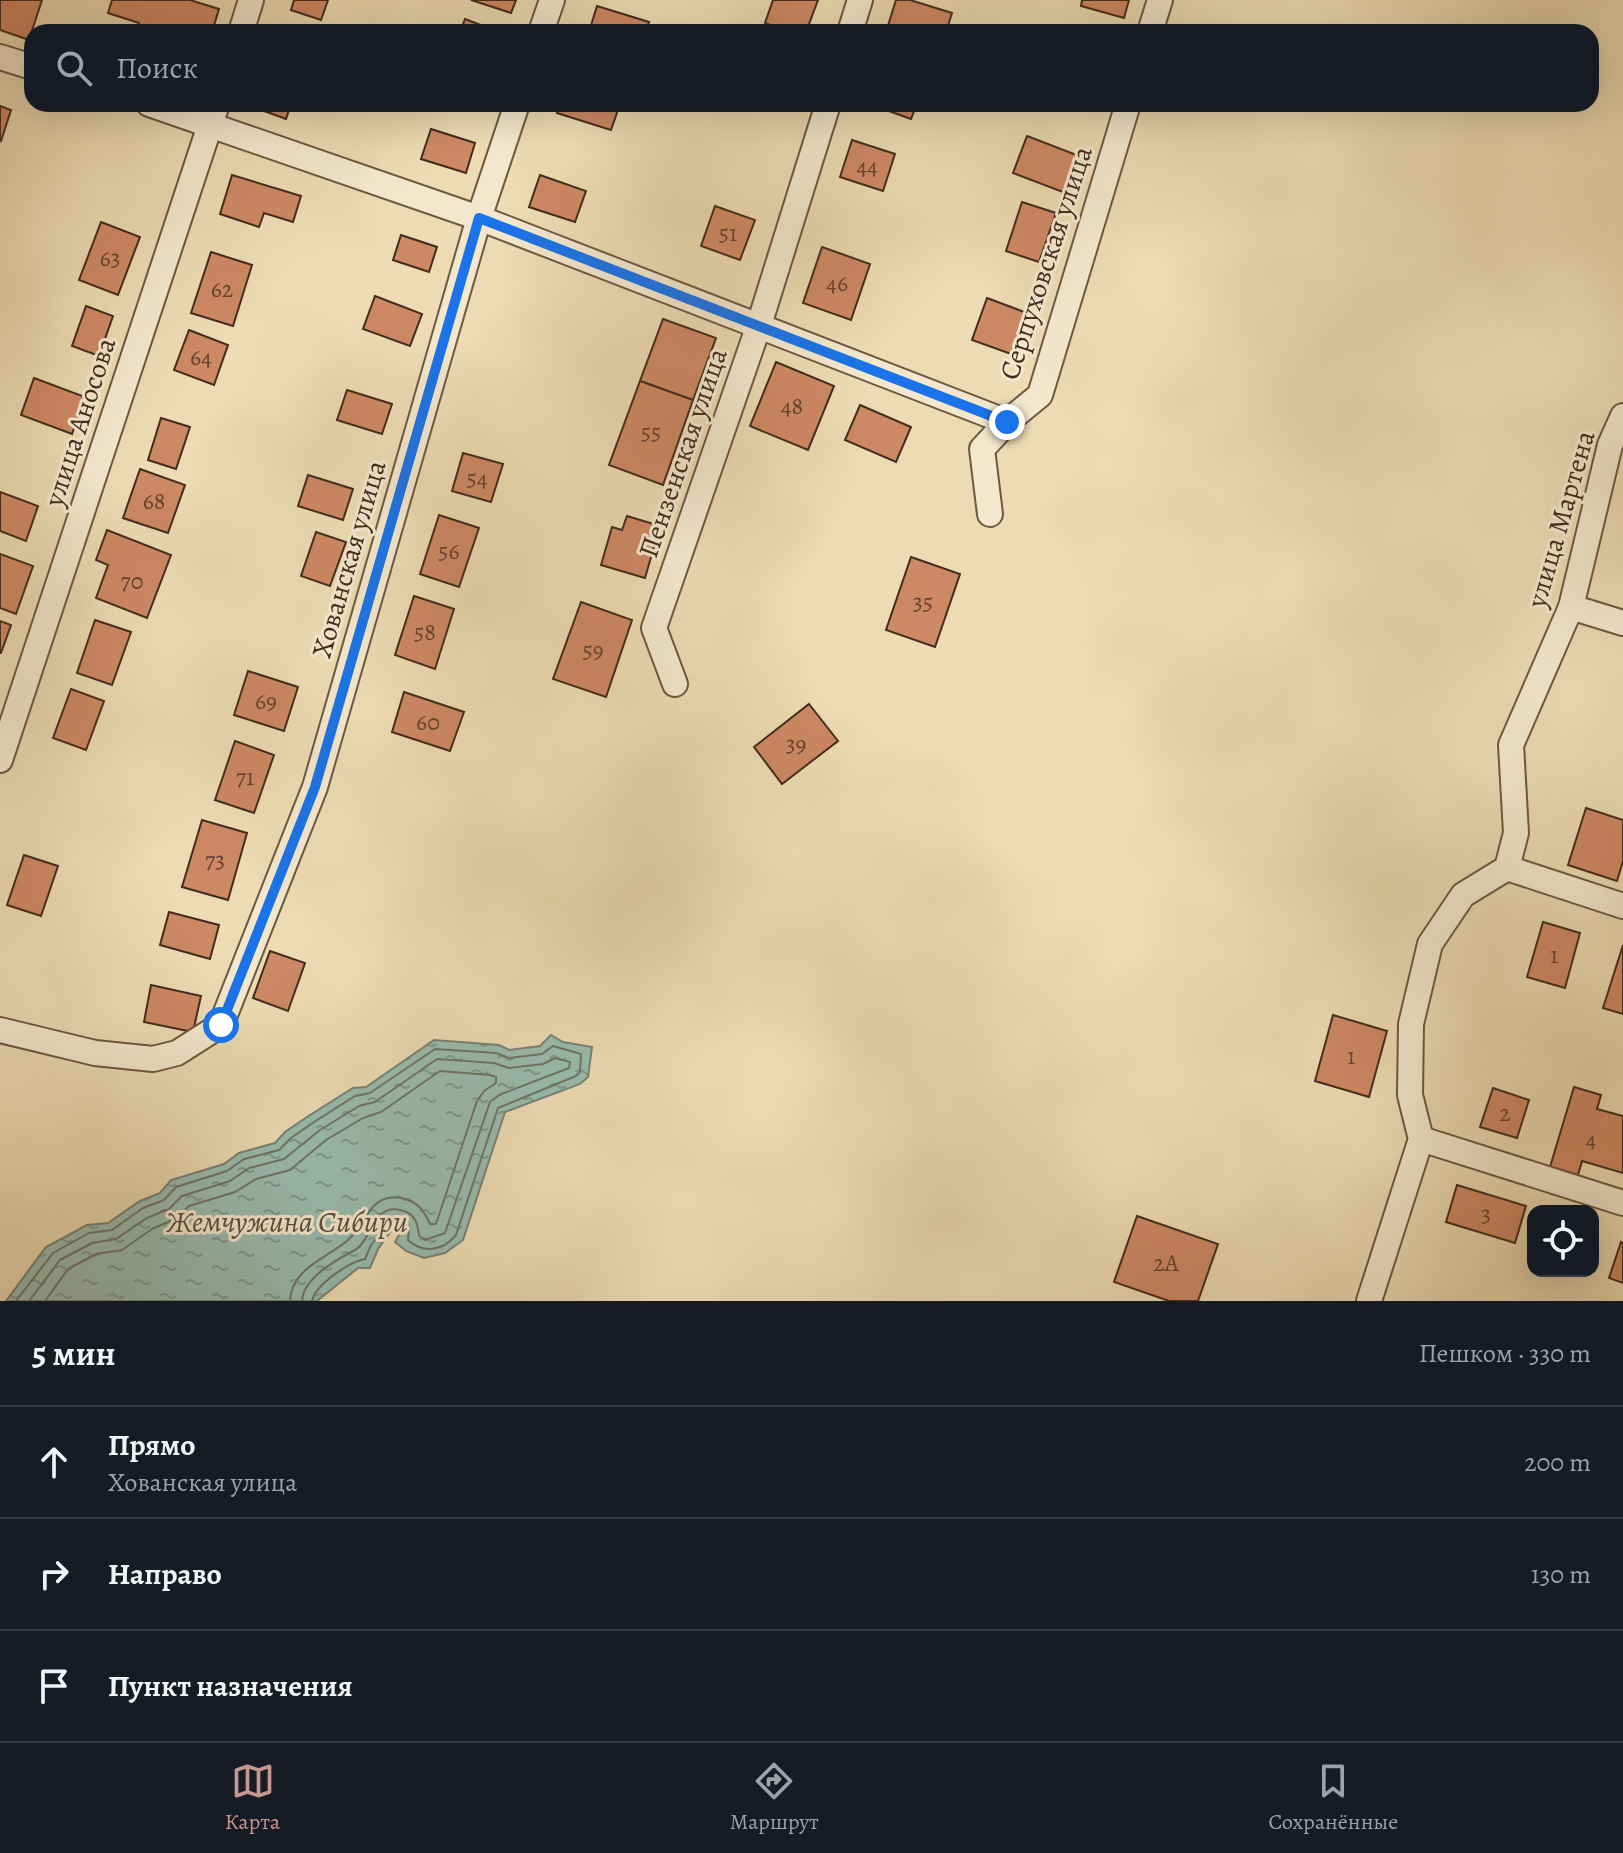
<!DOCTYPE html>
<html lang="ru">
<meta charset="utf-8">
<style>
body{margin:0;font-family:Alegreya,serif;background:#242831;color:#f1f3f6}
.controls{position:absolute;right:24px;bottom:24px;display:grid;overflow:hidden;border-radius:16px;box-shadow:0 8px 32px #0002}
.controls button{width:72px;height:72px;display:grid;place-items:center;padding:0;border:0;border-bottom:2px solid #363941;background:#171b24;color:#f1f3f6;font:40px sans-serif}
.stop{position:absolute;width:24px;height:24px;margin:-18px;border:6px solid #1a73e8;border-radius:50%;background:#fff}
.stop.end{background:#1a73e8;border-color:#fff;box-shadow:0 2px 8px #0008}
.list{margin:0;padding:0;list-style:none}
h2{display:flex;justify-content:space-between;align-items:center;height:104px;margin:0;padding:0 32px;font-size:34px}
h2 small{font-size:26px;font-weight:400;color:#9ea1a6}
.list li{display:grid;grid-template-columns:52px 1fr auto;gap:24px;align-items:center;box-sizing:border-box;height:112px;padding:0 32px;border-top:2px solid #363941}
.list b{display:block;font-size:30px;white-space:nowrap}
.list p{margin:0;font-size:26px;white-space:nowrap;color:#9ea1a6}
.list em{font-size:26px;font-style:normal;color:#9ea1a6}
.icon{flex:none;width:44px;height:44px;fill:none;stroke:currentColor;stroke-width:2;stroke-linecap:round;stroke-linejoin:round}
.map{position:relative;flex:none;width:1623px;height:1301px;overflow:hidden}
.search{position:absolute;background:#171b24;box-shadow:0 8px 32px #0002;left:24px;right:24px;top:24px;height:88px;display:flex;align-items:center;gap:20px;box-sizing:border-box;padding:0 28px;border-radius:24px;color:#9ea1a6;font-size:30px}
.sheet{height:440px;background:#171b24}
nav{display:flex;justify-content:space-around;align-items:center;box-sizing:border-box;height:112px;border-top:2px solid #363941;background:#171b24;font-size:22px;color:#9ea1a6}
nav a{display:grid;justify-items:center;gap:4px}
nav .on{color:#c59692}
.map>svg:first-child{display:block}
.water{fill:url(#water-ripples);stroke:#778275;stroke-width:2}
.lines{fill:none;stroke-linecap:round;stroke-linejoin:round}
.shore{stroke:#6e7466;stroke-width:2}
.building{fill:#cd8864;stroke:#432c1d;stroke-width:2}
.minor-casing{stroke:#6d5842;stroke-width:28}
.minor{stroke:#f3e8ce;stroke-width:24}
.route{stroke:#1a73e8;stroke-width:10}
.labels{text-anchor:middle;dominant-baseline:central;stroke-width:6;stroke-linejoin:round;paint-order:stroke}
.number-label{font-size:24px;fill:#66432f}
.street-label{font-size:28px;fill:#432c1d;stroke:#f3e8ce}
.water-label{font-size:30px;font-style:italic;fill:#585042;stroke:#f3e8ce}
</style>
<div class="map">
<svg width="1623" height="1301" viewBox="0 0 1623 1301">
<defs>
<pattern id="water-ripples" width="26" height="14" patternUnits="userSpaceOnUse" patternTransform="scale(2)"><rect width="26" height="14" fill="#99bbaf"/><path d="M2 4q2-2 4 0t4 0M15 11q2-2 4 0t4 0" fill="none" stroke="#7e988e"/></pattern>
</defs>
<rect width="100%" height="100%" fill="#ecdbb3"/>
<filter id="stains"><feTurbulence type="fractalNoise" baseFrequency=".0025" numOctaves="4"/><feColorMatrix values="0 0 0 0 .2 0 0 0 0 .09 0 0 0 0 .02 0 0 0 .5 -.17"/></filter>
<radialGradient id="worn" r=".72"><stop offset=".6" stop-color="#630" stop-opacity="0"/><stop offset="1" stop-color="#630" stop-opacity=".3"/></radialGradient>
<path class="water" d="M 551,1035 L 563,1042 L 592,1047 L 588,1077 L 580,1084 L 505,1112 L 463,1240 L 445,1253 L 424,1258 L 406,1251 L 395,1242 L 401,1231 L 394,1227 L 378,1249 L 370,1268 L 358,1268 L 317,1301 L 6,1301 L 46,1247 L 87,1225 L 108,1223 L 140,1201 L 160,1193 L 171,1180 L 224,1164 L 239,1153 L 275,1143 L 285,1132 L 310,1115 L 353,1088 L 366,1087 L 434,1040 L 499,1045 L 509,1050 L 540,1046 Z"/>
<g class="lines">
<g class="shore">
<path d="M 16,1301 L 53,1253 L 89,1233 L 112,1230 L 143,1208 L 164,1200 L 176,1187 L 227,1171 L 244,1159 L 279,1150 L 291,1138 L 314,1122 L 355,1096 L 370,1093 L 435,1049 L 496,1053 L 509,1058 L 542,1054 L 553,1046 L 581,1054 L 580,1072 L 576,1076 L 498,1108 L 456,1235 C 443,1251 423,1254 408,1240 L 409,1230 L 405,1222 L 391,1220 L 371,1245 L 365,1259 C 349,1262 315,1285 312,1301"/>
<path d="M 29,1301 L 60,1260 L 92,1243 L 116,1239 L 147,1218 L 169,1209 L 182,1196 L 230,1181 L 249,1168 L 284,1159 L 320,1130 L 359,1106 L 375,1102 L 437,1059 L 494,1063 L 509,1068 L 543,1064 L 555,1058 L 570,1062 L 569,1068 L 499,1095 L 490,1102 L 445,1233 L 425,1240 L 419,1236 C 418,1225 416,1215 404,1211 C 373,1200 372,1241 355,1250 C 336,1260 303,1278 302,1301"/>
<path d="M 45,1301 L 68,1269 L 96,1254 L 122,1250 L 152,1229 L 175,1219 L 189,1206 L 235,1192 L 256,1179 L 290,1170 L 326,1140 L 363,1118 L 381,1112 L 440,1071 L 490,1075 L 496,1077 L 496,1083 L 484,1091 L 477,1101 L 436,1224 L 430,1224 C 425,1212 418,1202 405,1199 C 369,1190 368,1223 348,1240 C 328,1258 291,1268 290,1301"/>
</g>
</g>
<g class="building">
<path d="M 0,0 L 42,0 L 29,40 L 0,30 Z"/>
<path d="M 112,0 L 190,0 L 219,9 L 212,32 L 136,32 L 139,23 L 108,13 Z"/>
<path d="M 294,0 L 328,0 L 321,20 L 291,10 Z"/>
<path d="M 471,0 L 516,0 L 511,13 Z"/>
<path d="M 773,0 L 818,0 L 806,32 L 789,32 L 765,23 Z"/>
<path d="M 896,0 L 910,0 L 952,13 L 946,32 L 886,32 Z"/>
<path d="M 1082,0 L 1129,0 L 1124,18 L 1081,6 Z"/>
<path d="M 597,6 L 649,22 L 646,32 L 589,32 Z"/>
<path d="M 465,19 L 499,32 L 460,32 Z"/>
<path d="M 257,104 L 291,104 L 286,119 L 256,108 Z"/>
<path d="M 560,104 L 620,104 L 611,130 L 557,113 Z"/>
<path d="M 869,104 L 917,104 L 911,119 Z"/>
<path d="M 0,106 L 11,110 L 1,141 L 0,140 Z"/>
<path d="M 431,129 L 475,143 L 466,173 L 421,159 Z"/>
<path d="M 1027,136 L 1082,157 L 1068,194 L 1013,173 Z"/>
<path d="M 852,140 L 895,154 L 883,191 L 840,177 Z"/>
<path d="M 232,175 L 301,196 L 293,222 L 264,213 L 259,227 L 220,214 Z"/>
<path d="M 540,175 L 586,191 L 575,222 L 529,207 Z"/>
<path d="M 1022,202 L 1056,213 L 1039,262 L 1006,251 Z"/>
<path d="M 715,206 L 755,220 L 740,260 L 701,246 Z"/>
<path d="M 101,222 L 140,237 L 118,295 L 79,280 Z"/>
<path d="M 401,235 L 437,247 L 429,272 L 393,260 Z"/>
<path d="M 822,247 L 870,264 L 851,320 L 803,303 Z"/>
<path d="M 211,252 L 252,265 L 233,326 L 191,313 Z"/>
<path d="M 375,296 L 422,314 L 410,346 L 363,329 Z"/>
<path d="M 987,298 L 1027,313 L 1011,354 L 972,340 Z"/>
<path d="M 86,306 L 113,316 L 99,356 L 72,346 Z"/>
<path d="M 663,319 L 716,338 L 693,400 L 640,381 Z"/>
<path d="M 189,330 L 228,345 L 214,385 L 174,370 Z"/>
<path d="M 776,362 L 834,386 L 808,450 L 750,426 Z"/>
<path d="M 34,378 L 85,397 L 72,434 L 21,415 Z"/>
<path d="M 640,381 L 693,400 L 663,485 L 609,465 Z"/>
<path d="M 347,390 L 392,404 L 382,434 L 337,420 Z"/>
<path d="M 860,405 L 911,427 L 896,462 L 845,440 Z"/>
<path d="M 161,418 L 190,427 L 176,469 L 148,460 Z"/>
<path d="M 463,453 L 503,464 L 491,502 L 452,491 Z"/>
<path d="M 140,469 L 185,485 L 168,533 L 123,518 Z"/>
<path d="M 308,475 L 353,489 L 343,520 L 298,506 Z"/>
<path d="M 0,492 L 38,506 L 26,541 L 0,531 Z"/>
<path d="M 439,515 L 479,528 L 459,587 L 420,574 Z"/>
<path d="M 627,516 L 660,526 L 645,578 L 601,565 L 612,527 L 622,530 Z"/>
<path d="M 107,530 L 171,555 L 147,618 L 96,598 L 108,565 L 96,560 Z"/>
<path d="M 316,532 L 346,542 L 330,586 L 301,576 Z"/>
<path d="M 0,554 L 33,566 L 16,614 L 0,608 Z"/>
<path d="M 911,557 L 960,574 L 935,647 L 886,630 Z"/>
<path d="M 414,596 L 454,609 L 435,669 L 395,655 Z"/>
<path d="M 581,602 L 632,620 L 606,697 L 553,679 Z"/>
<path d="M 95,620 L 131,632 L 112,685 L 77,673 Z"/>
<path d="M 0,621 L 11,625 L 1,653 L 0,653 Z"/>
<path d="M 248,671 L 298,687 L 284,731 L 234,715 Z"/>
<path d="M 71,689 L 104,701 L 86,750 L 53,738 Z"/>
<path d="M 404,692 L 464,712 L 450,751 L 392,732 Z"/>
<path d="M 809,704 L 838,741 L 782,784 L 754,747 Z"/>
<path d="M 235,741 L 274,755 L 254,813 L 215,800 Z"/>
<path d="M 1586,808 L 1623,820 L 1623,861 L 1617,881 L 1568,865 Z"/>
<path d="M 202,820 L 247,833 L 228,900 L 182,887 Z"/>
<path d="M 24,855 L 58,866 L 41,916 L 7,905 Z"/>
<path d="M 169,912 L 219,925 L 210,959 L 160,945 Z"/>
<path d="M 1543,922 L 1580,933 L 1565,988 L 1527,977 Z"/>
<path d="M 1623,945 L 1623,1014 L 1603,1008 Z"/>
<path d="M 270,951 L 305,963 L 288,1011 L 253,998 Z"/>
<path d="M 151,985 L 201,996 L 193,1032 L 144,1022 Z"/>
<path d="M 1333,1015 L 1387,1031 L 1369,1097 L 1315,1081 Z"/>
<path d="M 1574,1087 L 1601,1095 L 1597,1109 L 1623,1116 L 1623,1173 L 1582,1161 L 1578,1175 L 1550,1167 Z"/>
<path d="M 1493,1088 L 1529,1100 L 1517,1138 L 1480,1127 Z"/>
<path d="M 1457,1185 L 1526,1206 L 1515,1243 L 1446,1222 Z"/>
<path d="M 1137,1216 L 1218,1244 L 1198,1301 L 1169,1301 L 1114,1282 Z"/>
<path d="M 1621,1242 L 1623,1243 L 1623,1283 L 1609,1278 Z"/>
</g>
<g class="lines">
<defs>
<g id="minor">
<path d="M 241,32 L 251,0"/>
<path d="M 541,32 L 552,0"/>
<path d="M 850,32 L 860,0"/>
<path d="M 1150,32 L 1160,0"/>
<path d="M 0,57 L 32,67"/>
<path d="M 149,104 L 479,218 L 1007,422"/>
<path d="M 990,514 L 982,449 L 1007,422 L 1040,395 L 1128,104"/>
<path d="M 1571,607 L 1623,623"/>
<path d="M 675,684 L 654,628 L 759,325 L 828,104"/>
<path d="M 0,760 L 217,104"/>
<path d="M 1507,868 L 1623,906"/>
<path d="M 0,1030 L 95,1053 L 153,1059 L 177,1053 L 221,1025 L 315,787 L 479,218 L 517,104"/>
<path d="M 1421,1139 L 1623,1203"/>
<path d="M 1369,1301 L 1421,1139 L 1410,1095 L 1411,1024 L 1430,944 L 1463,895 L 1507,868 L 1516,833 L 1511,745 L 1571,607 L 1610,445 L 1623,416"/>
</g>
</defs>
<use href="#minor" class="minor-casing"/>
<use href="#minor" class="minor"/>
</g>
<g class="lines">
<path class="route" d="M 221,1025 L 315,787 L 479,218 L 1007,422"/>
</g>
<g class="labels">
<g class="number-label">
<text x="867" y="166">44</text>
<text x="728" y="233">51</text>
<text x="110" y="258">63</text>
<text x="837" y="283">46</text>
<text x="222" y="289">62</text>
<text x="201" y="357">64</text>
<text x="792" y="406">48</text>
<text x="651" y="432">55</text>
<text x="477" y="478">54</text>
<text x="154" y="501">68</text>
<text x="449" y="551">56</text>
<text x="132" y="581">70</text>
<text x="923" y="602">35</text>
<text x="425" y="632">58</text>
<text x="593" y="650">59</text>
<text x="266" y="701">69</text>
<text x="428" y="722">60</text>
<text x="796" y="744">39</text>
<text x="245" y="777">71</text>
<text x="215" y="860">73</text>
<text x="1554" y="955">1</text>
<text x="1351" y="1056">1</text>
<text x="1505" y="1113">2</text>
<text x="1591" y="1139">4</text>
<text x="1486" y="1214">3</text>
<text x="1166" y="1263">2А</text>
</g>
<g class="street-label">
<text transform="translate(1046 263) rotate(-72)">Серпуховская улица</text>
<text transform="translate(80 422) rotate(-72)">улица Аносова</text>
<text transform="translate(683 453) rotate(-71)">Пензенская улица</text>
<text transform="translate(1561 519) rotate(-74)">улица Мартена</text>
<text transform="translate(349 559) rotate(-74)">Хованская улица</text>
</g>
<g class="water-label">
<text x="287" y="1222">Жемчужина Сибири</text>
</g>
</g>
<rect width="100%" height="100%" filter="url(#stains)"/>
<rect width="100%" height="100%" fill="url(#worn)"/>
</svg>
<div class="controls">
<button><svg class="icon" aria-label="locate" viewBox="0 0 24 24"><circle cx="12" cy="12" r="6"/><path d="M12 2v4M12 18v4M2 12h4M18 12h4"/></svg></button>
</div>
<div class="stop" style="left:221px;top:1025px"></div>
<div class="stop end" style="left:1007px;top:422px"></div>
<div class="search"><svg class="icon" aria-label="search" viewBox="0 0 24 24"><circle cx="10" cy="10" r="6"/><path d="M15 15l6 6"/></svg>Поиск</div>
</div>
<section class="sheet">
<h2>5 мин<small>Пешком · 330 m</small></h2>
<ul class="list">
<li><svg class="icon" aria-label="ahead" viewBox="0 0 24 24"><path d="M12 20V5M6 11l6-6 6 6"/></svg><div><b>Прямо</b><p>Хованская улица</p></div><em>200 m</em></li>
<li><svg class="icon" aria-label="right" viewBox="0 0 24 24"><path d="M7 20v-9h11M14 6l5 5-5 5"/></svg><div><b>Направо</b></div><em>130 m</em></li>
<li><svg class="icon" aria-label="arrive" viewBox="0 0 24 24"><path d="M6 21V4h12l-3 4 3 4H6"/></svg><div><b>Пункт назначения</b></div></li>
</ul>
</section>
<nav>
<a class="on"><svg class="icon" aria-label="map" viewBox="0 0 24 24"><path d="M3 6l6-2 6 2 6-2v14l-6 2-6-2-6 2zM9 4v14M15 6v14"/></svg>Карта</a>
<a><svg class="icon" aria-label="directions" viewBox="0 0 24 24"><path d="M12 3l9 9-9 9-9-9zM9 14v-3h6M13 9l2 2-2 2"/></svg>Маршрут</a>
<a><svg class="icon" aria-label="saved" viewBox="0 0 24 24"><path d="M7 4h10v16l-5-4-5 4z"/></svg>Сохранённые</a>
</nav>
